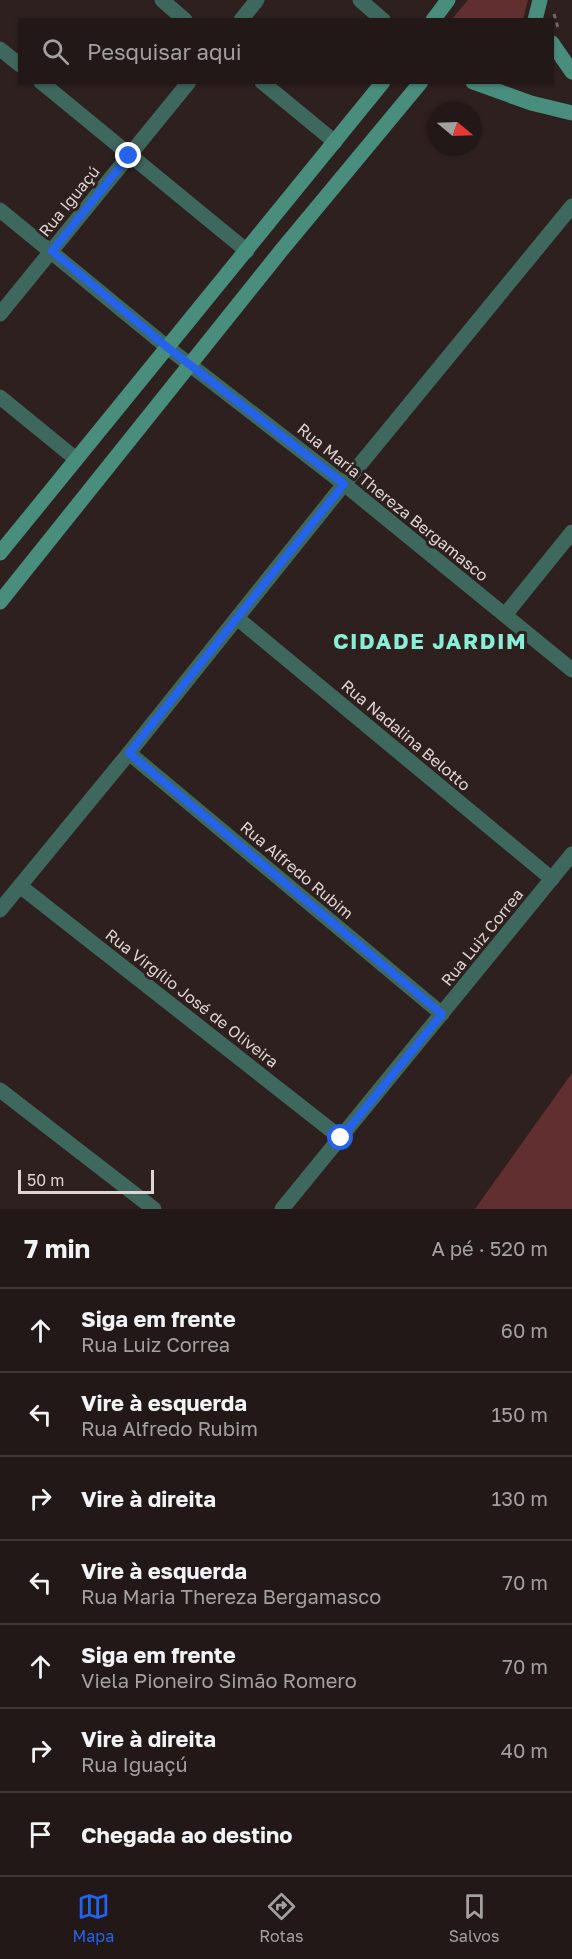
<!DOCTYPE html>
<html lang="pt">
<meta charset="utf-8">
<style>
body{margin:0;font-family:"Golos Text",sans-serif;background:#2a2120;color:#f1f3f6}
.compass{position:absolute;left:428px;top:102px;width:54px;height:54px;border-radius:50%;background:#221817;box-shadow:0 2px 4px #0004;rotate:109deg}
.scale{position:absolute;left:18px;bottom:15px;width:136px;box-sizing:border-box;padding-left:6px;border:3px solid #ded4d4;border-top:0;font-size:16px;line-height:21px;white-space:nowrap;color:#ded4d4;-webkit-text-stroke:4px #2e201f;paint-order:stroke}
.stop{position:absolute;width:18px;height:18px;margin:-14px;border:4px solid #2563eb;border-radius:50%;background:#fff}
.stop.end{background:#2563eb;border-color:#fff;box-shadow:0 2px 6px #0008}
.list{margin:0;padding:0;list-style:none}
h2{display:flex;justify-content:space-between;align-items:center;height:78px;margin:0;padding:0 24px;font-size:26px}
h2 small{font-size:20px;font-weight:400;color:#a2a0a1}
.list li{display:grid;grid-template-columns:39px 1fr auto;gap:18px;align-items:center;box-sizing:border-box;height:84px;padding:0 24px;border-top:2px solid #3f3736}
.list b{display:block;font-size:22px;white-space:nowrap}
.list p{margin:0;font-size:20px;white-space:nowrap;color:#a2a0a1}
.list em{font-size:20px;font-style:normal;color:#a2a0a1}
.icon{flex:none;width:33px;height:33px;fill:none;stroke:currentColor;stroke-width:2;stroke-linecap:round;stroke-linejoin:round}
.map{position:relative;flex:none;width:572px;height:1209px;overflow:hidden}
.search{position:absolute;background:#221817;box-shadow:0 2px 4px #0004;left:18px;right:18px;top:18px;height:66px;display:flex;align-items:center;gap:15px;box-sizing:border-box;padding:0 21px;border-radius:0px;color:#a2a0a1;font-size:22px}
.sheet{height:666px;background:#221817}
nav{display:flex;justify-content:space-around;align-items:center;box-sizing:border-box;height:84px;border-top:2px solid #3f3736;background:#221817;font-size:16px;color:#a2a0a1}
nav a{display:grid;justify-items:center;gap:3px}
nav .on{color:#2563eb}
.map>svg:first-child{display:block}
.green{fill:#612f2f}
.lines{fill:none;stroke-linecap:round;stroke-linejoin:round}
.path{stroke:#736766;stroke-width:3;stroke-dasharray:4.5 4.5;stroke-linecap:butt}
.street{stroke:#3e675d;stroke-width:15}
.secondary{stroke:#498d7d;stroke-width:15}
.route{stroke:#2563eb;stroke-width:8}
.labels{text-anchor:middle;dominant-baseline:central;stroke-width:6;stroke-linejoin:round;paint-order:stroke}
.street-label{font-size:16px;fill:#ded4d4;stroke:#2e201f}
.district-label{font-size:22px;font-weight:bold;letter-spacing:1.5px;fill:#8aedd5;stroke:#2e201f}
</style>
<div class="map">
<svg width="572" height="1209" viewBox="0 0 572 1209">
<rect width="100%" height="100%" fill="#2e201f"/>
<g class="green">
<path d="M 468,0 L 528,0 L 523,19 L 452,19 Z"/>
<path d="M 572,1073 L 572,1209 L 475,1209 Z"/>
</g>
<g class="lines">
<path class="path" d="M 554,14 L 558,28"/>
<g class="street">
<path d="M 162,0 L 185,20"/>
<path d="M 360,0 L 383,20"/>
<path d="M 241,20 L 257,0"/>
<path d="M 0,49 L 20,65"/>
<path d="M 41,82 L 247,251"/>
<path d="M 262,82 L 335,142"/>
<path d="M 0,210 L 167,347 L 344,484 L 572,670"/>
<path d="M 0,314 L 189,82"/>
<path d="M 0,397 L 76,459"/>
<path d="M 505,615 L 572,532"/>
<path d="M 237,618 L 552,879"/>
<path d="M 129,753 L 442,1014"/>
<path d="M 20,886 L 341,1138"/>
<path d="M 0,910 L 129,753 L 344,484 L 572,206"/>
<path d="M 0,1090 L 154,1209"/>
<path d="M 282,1209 L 572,854"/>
</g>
<g class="secondary">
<path d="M 433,20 L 448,0"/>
<path d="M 535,20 L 540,0"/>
<path d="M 552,43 L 572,72"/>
<path d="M 473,82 L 531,103 L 572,113"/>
<path d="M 0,553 L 383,82"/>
<path d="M 0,602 L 280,252 L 421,82"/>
</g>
</g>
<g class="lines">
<path class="route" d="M 129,156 L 52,251 L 167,347 L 344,484 L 129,753 L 442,1014 L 341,1138"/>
</g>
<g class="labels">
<g class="street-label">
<text transform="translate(69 201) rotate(-51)">Rua Iguaçú</text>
<text transform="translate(393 502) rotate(39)">Rua Maria Thereza Bergamasco</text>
<text transform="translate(406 735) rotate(40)">Rua Nadalina Belotto</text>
<text transform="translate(297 870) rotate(40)">Rua Alfredo Rubim</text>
<text transform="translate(482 937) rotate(-51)">Rua Luiz Correa</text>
<text transform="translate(192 998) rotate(38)">Rua Virgílio José de Oliveira</text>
</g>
<g class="district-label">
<text x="430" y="640">CIDADE JARDIM</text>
</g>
</g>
</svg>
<svg class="compass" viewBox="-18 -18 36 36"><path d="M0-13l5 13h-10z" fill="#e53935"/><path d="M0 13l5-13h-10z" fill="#a2a0a1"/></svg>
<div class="scale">50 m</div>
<div class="stop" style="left:341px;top:1138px"></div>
<div class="stop end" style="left:129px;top:156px"></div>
<div class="search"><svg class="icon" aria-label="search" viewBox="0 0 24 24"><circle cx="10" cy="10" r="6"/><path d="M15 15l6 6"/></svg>Pesquisar aqui</div>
</div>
<section class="sheet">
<h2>7 min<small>A pé · 520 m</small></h2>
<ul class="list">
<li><svg class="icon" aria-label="ahead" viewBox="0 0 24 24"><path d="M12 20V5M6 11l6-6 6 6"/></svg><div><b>Siga em frente</b><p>Rua Luiz Correa</p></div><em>60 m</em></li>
<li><svg class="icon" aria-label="left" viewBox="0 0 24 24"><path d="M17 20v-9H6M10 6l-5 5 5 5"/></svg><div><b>Vire à esquerda</b><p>Rua Alfredo Rubim</p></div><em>150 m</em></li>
<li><svg class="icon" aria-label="right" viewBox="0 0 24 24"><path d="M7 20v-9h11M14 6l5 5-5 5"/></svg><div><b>Vire à direita</b></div><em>130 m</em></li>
<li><svg class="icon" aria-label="left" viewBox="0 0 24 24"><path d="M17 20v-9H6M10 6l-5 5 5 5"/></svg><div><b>Vire à esquerda</b><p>Rua Maria Thereza Bergamasco</p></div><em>70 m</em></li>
<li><svg class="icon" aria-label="ahead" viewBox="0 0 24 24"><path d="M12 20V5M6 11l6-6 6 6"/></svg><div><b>Siga em frente</b><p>Viela Pioneiro Simão Romero</p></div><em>70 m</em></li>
<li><svg class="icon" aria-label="right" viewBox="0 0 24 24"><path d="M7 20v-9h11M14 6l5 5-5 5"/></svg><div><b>Vire à direita</b><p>Rua Iguaçú</p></div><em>40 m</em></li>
<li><svg class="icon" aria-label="arrive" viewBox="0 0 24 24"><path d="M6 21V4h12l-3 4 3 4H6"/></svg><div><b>Chegada ao destino</b></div></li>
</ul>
</section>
<nav>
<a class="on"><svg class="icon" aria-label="map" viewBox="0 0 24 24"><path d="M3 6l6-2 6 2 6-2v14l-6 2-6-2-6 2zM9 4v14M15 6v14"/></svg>Mapa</a>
<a><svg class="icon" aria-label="directions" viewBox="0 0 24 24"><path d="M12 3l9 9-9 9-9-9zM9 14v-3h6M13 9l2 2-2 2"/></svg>Rotas</a>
<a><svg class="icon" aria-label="saved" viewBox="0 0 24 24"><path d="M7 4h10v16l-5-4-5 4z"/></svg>Salvos</a>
</nav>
